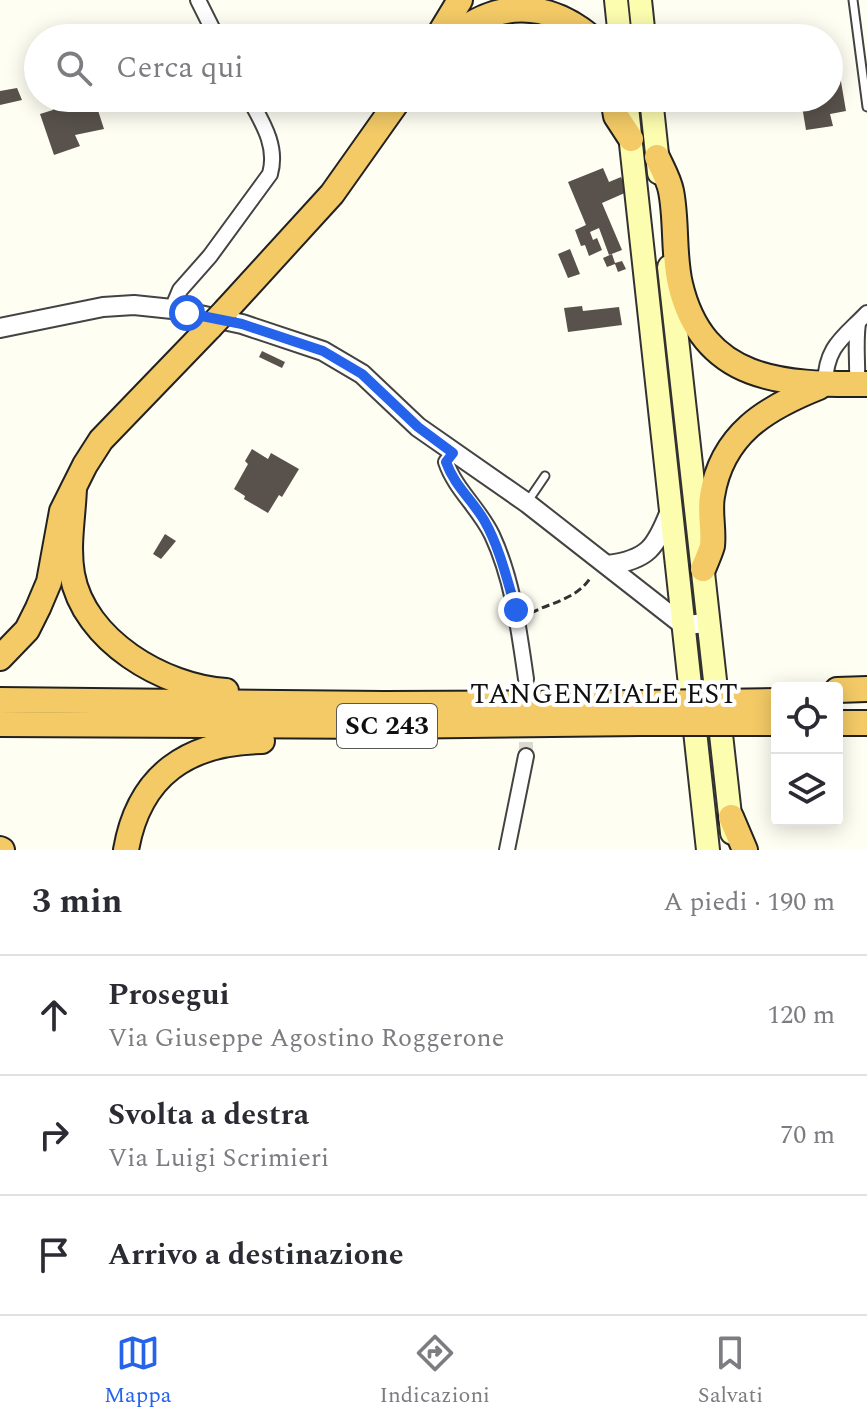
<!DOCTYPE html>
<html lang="it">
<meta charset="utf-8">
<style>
body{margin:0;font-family:Spectral,serif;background:#f7f7f7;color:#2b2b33}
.controls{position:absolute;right:24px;bottom:24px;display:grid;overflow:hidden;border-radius:8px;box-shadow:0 4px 20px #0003}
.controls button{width:72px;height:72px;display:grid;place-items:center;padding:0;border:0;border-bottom:2px solid #e1e1e2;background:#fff;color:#2b2b33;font:40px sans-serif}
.stop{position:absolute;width:24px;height:24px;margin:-18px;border:6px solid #2563eb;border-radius:50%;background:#fff}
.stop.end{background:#2563eb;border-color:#fff;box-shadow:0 2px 8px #0008}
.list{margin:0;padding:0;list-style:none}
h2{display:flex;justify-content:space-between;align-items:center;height:104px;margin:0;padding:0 32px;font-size:34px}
h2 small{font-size:26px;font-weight:400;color:#7c7c81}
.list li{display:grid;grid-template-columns:52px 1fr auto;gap:24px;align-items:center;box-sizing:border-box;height:120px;padding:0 32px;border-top:2px solid #e1e1e2}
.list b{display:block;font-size:30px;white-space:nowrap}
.list p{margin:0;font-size:26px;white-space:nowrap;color:#7c7c81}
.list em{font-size:26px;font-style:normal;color:#7c7c81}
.icon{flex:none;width:44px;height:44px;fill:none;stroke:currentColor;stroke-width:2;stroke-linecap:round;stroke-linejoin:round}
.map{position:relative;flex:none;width:867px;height:850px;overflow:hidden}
.search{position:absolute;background:#fff;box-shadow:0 4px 20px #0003;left:24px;right:24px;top:24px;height:88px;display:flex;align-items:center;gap:20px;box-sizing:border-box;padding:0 28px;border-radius:44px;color:#7c7c81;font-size:30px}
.sheet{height:464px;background:#fff}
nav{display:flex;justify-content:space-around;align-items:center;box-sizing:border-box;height:112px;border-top:2px solid #e1e1e2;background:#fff;font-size:22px;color:#7c7c81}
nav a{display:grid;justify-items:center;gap:4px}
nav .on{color:#2563eb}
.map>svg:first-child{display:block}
.building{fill:#59524c}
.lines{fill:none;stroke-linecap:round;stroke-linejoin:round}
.minor-tunnel{stroke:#dbdad1;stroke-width:14;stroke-dasharray:14 7;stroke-linecap:butt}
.service-casing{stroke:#434343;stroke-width:11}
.minor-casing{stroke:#434343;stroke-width:18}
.tertiary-casing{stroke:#434343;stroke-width:22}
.secondary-casing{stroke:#323232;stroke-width:26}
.trunk-casing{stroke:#212121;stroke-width:28}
.path{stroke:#323232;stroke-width:3;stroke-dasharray:8 4;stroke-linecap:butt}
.service{stroke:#fff;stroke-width:7}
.minor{stroke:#fff;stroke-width:14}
.tertiary{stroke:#fff;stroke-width:18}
.secondary{stroke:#fdfdb0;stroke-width:22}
.trunk{stroke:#f3ca66;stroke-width:24}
.trunk-bridge-casing{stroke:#212121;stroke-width:28;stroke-linecap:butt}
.trunk-bridge{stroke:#f3ca66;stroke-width:24}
.route{stroke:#2563eb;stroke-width:10}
.labels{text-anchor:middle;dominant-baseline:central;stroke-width:8;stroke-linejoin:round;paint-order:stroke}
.shield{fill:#fff;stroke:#585858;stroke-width:2}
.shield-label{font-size:26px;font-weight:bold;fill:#101010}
.street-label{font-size:28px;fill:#101010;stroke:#fff}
</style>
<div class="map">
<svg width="867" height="850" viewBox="0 0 867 850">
<rect width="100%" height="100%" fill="#fffef3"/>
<g class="building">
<path d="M 838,64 L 846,111 L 830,114 L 833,126 L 806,130 L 802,106 L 814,103 L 814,98 L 829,98 L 829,66 Z"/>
<path d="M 17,88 L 22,100 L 0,105 L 0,91 Z"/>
<path d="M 50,98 L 94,98 L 104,129 L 75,135 L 80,146 L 54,155 L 40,114 L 53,110 Z"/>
<path d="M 603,168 L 609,182 L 621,177 L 627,192 L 602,203 L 622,250 L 609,255 L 599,228 L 590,232 L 593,240 L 597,238 L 602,250 L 589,256 L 585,245 L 581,246 L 575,230 L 586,225 L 568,182 Z"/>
<path d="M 570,249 L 580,274 L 568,278 L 558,254 Z"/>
<path d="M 612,254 L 615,263 L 622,261 L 626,269 L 618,272 L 615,264 L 607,267 L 603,258 Z"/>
<path d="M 582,306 L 583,311 L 619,307 L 622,325 L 568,332 L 564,308 Z"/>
<path d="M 262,351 L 285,362 L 282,368 L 259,357 Z"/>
<path d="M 252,449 L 268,459 L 271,453 L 299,469 L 282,497 L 279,495 L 268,513 L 244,499 L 245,496 L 234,489 L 248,464 L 245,461 Z"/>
<path d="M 165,534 L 176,541 L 161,559 L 153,554 Z"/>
</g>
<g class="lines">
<path class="minor-tunnel" d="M 526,679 L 526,756"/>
<defs>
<g id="service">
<path d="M 853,0 L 867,107"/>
<path d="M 528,501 L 545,476"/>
</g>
<g id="minor">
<path d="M 198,0 L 217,38"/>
<path d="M 172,309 L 180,290 L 210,256 L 270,174 C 278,146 262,122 249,98"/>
<path d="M 825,384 C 826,346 843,338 867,313"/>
<path d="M 857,384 C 858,363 855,344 858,323"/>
<path d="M 453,453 L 446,462 C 455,489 479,508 492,535 C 513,580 519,631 526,679"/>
<path d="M 507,850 L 526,756"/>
</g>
<g id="tertiary">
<path d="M 0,328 L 103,307 L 134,305 L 172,309 L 242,324 L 323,351 L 362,374 L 418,427 L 527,503 L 683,625 L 709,623"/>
<path d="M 608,565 C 648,560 656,547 670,511"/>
</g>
<g id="secondary">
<path d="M 616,0 L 620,38"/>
<path d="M 640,0 L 644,38"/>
<path d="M 626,98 L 708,850"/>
<path d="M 651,98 L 659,173"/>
<path d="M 669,267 L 732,833"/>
</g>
<g id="trunk">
<path d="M 437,38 L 460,0"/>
<path d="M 451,38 C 497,0 547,0 592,38"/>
<path d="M 613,98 L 616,116 L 631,139"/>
<path d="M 657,157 C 662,168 669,180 671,191 C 677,221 673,254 680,284 C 703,382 783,385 867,384"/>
<path d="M 227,309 L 332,194 L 400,98"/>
<path d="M 74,488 C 73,517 67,545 72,574 C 84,641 164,687 226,691"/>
<path d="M 703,569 C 706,562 710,553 712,546 C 714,530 709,512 712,496 C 722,434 766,408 819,387"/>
<path d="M 0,658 L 27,630 L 38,608 L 49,582 L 62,511 L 85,465 L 101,440 L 210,327"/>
<path d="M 837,690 L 867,689"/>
<path d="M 0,700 L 384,704 L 641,703"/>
<path d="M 837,723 L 867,723"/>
<path d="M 0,724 L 383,726 L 641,723"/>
<path d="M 731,817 L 745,850"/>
<path d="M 0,849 L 2,850"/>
<path d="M 126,850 C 139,775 188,742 262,741"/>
</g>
</defs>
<use href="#service" class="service-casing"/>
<use href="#minor" class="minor-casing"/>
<use href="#tertiary" class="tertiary-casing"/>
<use href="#secondary" class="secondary-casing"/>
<use href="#trunk" class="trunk-casing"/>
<path class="path" d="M 531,613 C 552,602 577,599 591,577"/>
<use href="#service" class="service"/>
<use href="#minor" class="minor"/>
<use href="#tertiary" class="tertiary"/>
<use href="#secondary" class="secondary"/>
<use href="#trunk" class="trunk"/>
<defs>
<g id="trunk-bridge">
<path d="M 210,327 L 227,309"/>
<path d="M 641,703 L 777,701"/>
<path d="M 641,723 L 777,723"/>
</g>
</defs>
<use href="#trunk-bridge" class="trunk-bridge-casing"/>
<use href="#trunk-bridge" class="trunk-bridge"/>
</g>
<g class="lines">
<path class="route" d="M 187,313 L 242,324 L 323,351 L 362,374 L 418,427 L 453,453 L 446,462 C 454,485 472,500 484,520 C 500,548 507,580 516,610"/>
</g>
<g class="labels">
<rect class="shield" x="337" y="704" width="100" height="44" rx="6"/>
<g class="shield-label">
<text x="387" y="726">SC 243</text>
</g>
<g class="street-label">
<text x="604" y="694">TANGENZIALE EST</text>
</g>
</g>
</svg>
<div class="controls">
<button><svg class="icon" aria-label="locate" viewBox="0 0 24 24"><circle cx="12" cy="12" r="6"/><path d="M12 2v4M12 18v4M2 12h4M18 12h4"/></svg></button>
<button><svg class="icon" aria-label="layers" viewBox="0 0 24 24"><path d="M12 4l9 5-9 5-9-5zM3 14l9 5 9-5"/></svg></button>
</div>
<div class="stop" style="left:187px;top:313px"></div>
<div class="stop end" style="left:516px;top:610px"></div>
<div class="search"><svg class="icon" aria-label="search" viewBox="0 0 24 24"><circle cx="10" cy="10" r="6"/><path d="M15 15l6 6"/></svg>Cerca qui</div>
</div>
<section class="sheet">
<h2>3 min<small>A piedi · 190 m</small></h2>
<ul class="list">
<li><svg class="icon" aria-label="ahead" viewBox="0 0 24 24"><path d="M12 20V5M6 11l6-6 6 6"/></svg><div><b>Prosegui</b><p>Via Giuseppe Agostino Roggerone</p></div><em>120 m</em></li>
<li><svg class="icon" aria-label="right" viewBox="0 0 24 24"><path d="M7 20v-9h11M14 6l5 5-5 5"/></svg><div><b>Svolta a destra</b><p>Via Luigi Scrimieri</p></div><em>70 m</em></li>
<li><svg class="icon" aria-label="arrive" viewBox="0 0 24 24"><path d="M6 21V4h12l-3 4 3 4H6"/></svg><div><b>Arrivo a destinazione</b></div></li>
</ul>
</section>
<nav>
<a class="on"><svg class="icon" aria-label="map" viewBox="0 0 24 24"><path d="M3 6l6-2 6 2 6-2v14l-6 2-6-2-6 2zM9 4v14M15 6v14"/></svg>Mappa</a>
<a><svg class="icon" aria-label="directions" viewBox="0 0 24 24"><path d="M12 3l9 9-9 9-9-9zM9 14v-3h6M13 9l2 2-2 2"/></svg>Indicazioni</a>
<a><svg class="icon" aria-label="saved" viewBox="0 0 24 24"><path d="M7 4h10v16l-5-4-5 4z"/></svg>Salvati</a>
</nav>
